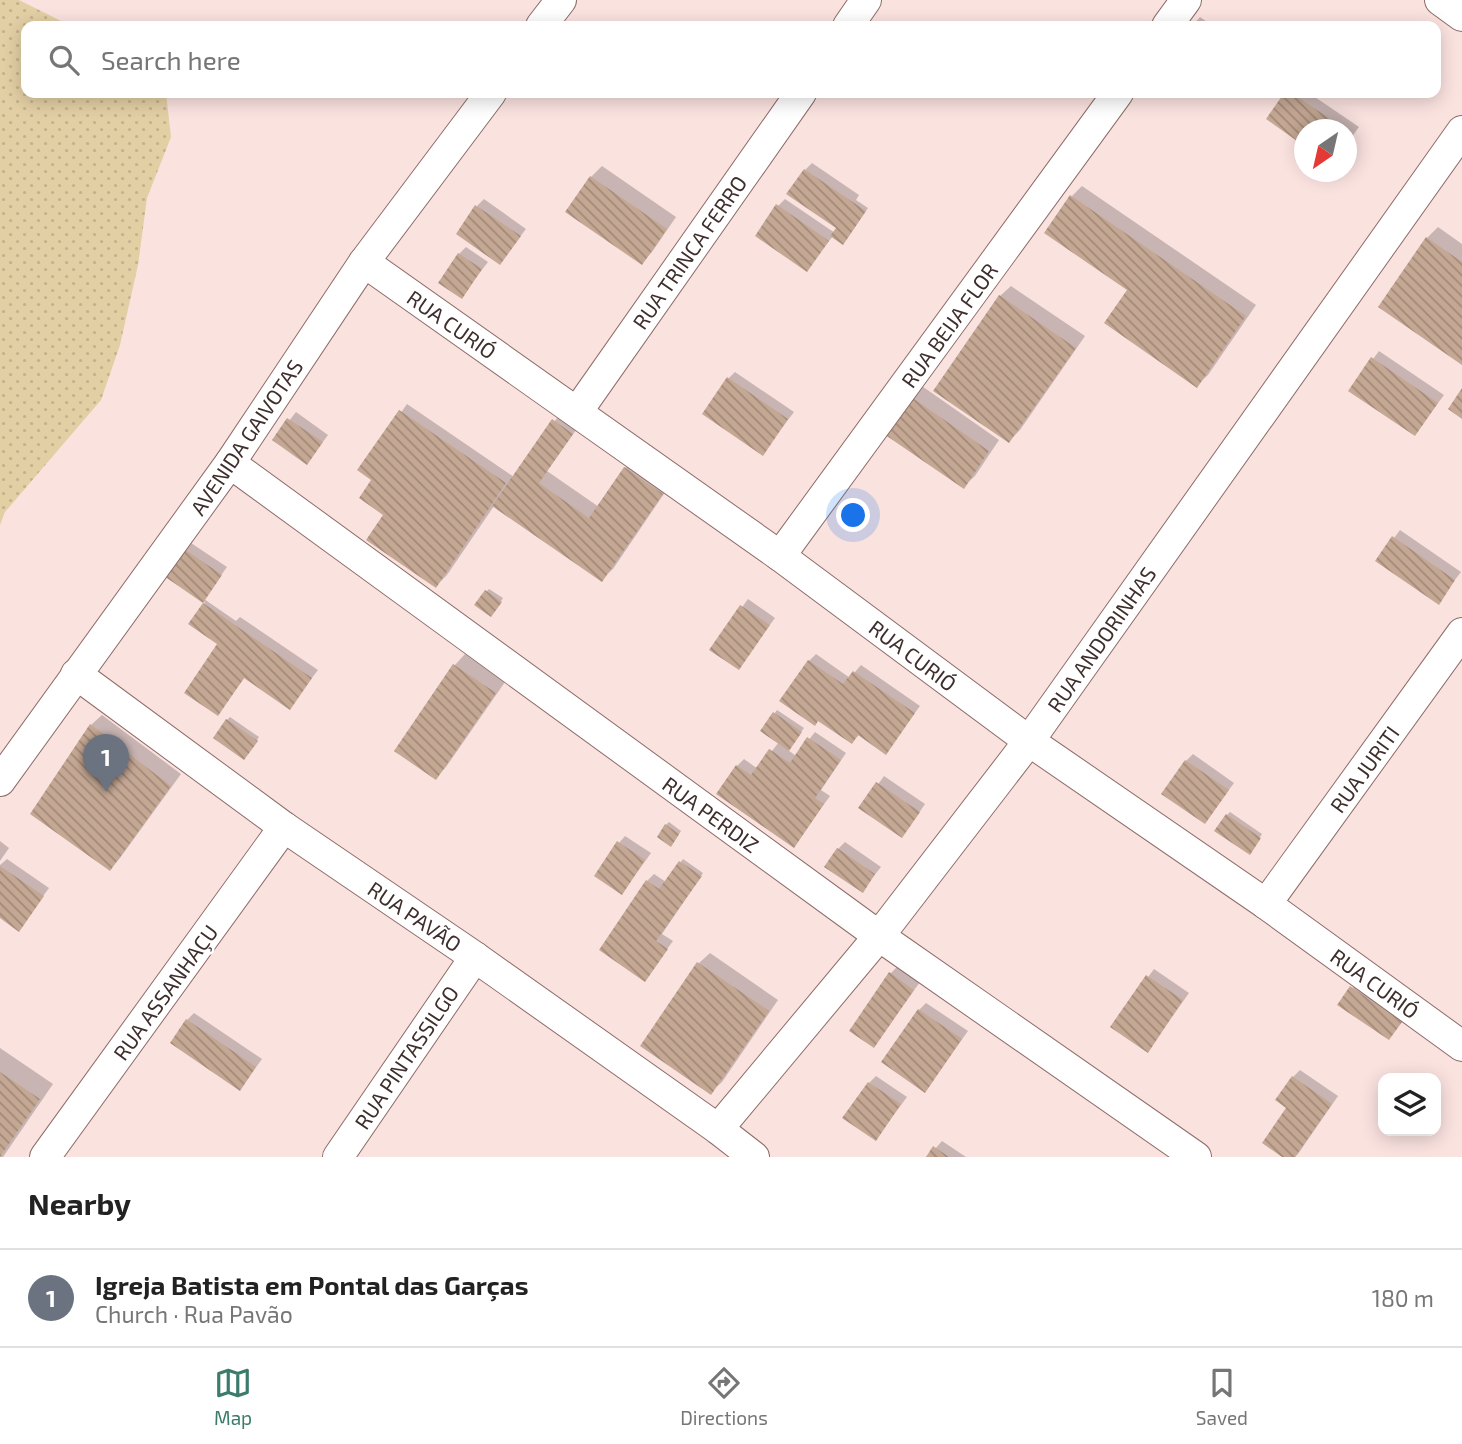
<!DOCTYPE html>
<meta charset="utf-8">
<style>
body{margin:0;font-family:"Exo 2",sans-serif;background:#f2f2f2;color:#222}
.controls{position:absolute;right:21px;bottom:21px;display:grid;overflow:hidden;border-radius:14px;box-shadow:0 4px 18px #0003}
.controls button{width:63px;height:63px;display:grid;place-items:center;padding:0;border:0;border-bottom:2px solid #e0e0e0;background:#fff;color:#222;font:35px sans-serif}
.compass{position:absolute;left:1294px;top:119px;width:63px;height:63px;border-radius:50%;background:#fff;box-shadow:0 4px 18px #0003;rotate:214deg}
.you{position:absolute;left:854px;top:516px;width:24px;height:24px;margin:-18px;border:5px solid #fff;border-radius:50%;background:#1a73e8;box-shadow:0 0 0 10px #1a73e833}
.badge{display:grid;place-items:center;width:46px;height:46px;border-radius:50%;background:#3a7b6b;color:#fff;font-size:23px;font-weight:700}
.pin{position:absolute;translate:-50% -58px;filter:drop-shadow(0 2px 4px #0008)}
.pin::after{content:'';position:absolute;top:37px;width:24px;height:21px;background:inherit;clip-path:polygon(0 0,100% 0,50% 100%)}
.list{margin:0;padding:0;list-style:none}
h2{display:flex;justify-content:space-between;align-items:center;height:91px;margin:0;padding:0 28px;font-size:30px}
h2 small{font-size:23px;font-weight:400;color:#767676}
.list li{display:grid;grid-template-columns:46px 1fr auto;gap:21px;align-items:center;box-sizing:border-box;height:98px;padding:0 28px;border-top:2px solid #e0e0e0}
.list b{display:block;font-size:26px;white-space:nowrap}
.list p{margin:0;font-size:23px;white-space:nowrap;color:#767676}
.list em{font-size:23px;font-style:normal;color:#767676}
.icon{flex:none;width:38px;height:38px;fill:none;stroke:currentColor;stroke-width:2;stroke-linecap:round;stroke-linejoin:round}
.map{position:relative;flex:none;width:1462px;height:1157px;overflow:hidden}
.search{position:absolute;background:#fff;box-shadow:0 4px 18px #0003;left:21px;right:21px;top:21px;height:77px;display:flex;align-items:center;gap:18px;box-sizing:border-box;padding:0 24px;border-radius:14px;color:#767676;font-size:26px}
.sheet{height:189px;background:#fff}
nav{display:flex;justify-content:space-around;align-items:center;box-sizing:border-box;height:98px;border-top:2px solid #e0e0e0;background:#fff;font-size:19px;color:#767676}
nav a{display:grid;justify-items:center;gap:4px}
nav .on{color:#3a7b6b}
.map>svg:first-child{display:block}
.grass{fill:url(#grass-dots)}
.shadow{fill:#0003}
.building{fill:url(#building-back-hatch)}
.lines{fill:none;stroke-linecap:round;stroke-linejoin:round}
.street-casing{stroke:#8e6c68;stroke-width:32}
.street{stroke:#fff;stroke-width:30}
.labels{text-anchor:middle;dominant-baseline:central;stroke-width:5;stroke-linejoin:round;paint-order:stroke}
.street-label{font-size:21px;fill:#3e2f2d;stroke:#fff}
</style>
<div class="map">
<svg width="1462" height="1157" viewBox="0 0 1462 1157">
<defs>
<pattern id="grass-dots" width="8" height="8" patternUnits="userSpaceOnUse" patternTransform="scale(1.75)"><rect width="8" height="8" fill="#e3cfa4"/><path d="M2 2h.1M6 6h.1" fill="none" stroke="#c4b28e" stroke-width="1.8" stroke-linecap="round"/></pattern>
<pattern id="building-back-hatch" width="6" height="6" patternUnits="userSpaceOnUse" patternTransform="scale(1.75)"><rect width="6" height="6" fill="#c5a894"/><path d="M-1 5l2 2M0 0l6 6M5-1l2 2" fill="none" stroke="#a18979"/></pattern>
</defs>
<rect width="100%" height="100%" fill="#fae2df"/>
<path class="grass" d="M 0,0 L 19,0 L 71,26 L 26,26 L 26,93 L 166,93 L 171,137 L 147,198 L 138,265 L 120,345 L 101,400 L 5,512 L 0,525 Z"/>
<g class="shadow">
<path d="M 1200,17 L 1213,26 L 1192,26 Z"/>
<path d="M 1286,93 L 1309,93 L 1359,127 L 1346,145 L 1346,130 L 1304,130 L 1304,144 L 1268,119 Z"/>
<path d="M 812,163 L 859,195 L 856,200 L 868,208 L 846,240 L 833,236 L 807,269 L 778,206 L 785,199 L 835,233 L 842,222 L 805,170 Z"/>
<path d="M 602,166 L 676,217 L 652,252 L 642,263 L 567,211 L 591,177 Z"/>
<path d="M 1082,186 L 1256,305 L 1208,375 L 1197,385 L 1129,290 L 1072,196 Z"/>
<path d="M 484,199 L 526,229 L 500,263 L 477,206 Z"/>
<path d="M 1438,227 L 1462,244 L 1462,363 L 1380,306 L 1427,238 Z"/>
<path d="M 466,247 L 488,262 L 461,297 L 459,254 Z"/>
<path d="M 1011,286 L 1085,336 L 1020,430 L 1009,441 L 1000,296 Z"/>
<path d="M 1379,351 L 1444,395 L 1415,434 L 1350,390 Z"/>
<path d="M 735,372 L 794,412 L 763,453 L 728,379 Z"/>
<path d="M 919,384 L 999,440 L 975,476 L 964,486 L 884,431 Z"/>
<path d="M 407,404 L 514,477 L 560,414 L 579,426 L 547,471 L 599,507 L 625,468 L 636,457 L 672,482 L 613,569 L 602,579 L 494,506 L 447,575 L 436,586 L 386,515 L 374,479 L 360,470 Z"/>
<path d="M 296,412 L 328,435 L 307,463 L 274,440 Z"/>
<path d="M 1400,530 L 1461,572 L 1438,602 L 1377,561 Z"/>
<path d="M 188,541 L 227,567 L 204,599 L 236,621 L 240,617 L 318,670 L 290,707 L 245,677 L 218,714 L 219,644 L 190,624 L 205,602 L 163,573 Z"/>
<path d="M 489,589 L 503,598 L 494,612 L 486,592 Z"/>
<path d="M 748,599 L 775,618 L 738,668 L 712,649 Z"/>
<path d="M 465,654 L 505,682 L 446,767 L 436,778 L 396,750 L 455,665 Z"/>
<path d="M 816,654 L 850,678 L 861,665 L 920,706 L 886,752 L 860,734 L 852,742 L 809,661 Z"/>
<path d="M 777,710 L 804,728 L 788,750 L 796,756 L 815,732 L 846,753 L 821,790 L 830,796 L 794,846 L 737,766 L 744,759 L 758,769 L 779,742 L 762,731 Z"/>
<path d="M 102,715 L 181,774 L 120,858 L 110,869 L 91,725 Z"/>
<path d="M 230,717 L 259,737 L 247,755 L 227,720 Z"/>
<path d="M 1193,754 L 1234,783 L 1205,822 L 1186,761 Z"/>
<path d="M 884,776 L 925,804 L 908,829 L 861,808 Z"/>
<path d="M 1230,812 L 1262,834 L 1252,849 L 1227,815 Z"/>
<path d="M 669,822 L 681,831 L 674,842 L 666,825 Z"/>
<path d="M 625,836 L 651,853 L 628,885 L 619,843 Z"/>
<path d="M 0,841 L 9,848 L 0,861 Z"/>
<path d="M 845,842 L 881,867 L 862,891 L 838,849 Z"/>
<path d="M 7,859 L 49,888 L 19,929 L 0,916 L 0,865 Z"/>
<path d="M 683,859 L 703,873 L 662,934 L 673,941 L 645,979 L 647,881 L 654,874 L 666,882 Z"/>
<path d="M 710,953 L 778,1000 L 722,1082 L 711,1092 L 699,963 Z"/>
<path d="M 897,967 L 920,982 L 874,1046 L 890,974 Z"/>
<path d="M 1154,969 L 1189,993 L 1148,1051 L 1112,1027 Z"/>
<path d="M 1359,980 L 1408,1014 L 1389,1038 L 1340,1004 Z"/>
<path d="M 926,1003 L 968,1031 L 925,1091 L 919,1010 Z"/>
<path d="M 194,1013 L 262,1059 L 240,1089 L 187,1020 Z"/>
<path d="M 0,1048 L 53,1084 L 3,1157 L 0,1157 Z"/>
<path d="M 1300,1070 L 1338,1096 L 1298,1154 L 1295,1157 L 1285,1157 L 1293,1077 Z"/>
<path d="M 876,1076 L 907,1097 L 876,1139 L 869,1083 Z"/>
<path d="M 942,1141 L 966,1157 L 928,1157 Z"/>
</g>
<g class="building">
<path d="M 1284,93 L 1292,93 L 1346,130 L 1304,130 L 1304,146 L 1266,119 Z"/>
<path d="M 804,169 L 866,211 L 843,245 L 830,236 L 836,228 L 786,194 Z"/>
<path d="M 590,176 L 667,229 L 642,265 L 565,212 Z"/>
<path d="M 1070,195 L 1246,316 L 1197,388 L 1104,323 L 1127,290 L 1044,233 Z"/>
<path d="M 776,204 L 829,241 L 807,272 L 755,236 Z"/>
<path d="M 475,205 L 521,236 L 500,265 L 456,234 Z"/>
<path d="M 1426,237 L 1462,262 L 1462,365 L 1378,307 Z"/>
<path d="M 458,253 L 482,269 L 462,299 L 438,283 Z"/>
<path d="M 999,295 L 1076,348 L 1009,443 L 933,391 Z"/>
<path d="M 1371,357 L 1438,403 L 1415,436 L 1348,391 Z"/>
<path d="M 727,377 L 788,419 L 763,456 L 702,414 Z"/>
<path d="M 1462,388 L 1462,419 L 1448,409 Z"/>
<path d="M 907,394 L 989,451 L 964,489 L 881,432 Z"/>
<path d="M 399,410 L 506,483 L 436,588 L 366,540 L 383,515 L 359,498 L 371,480 L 357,470 Z"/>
<path d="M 287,418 L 323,442 L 307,465 L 272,440 Z"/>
<path d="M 552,419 L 573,434 L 539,483 L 589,518 L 624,467 L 663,494 L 602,582 L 492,506 Z"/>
<path d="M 1392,536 L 1455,580 L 1439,605 L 1375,561 Z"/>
<path d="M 180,546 L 222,575 L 203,603 L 161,574 Z"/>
<path d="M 485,590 L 502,602 L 491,617 L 474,605 Z"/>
<path d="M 203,603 L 312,678 L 290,710 L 244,678 L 218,716 L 184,693 L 217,644 L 188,624 Z"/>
<path d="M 740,605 L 770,625 L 739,670 L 709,650 Z"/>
<path d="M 808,660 L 843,684 L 853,671 L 915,713 L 886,755 L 858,735 L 852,744 L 818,721 L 815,726 L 779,701 Z"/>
<path d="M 453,664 L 496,693 L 436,780 L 394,751 Z"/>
<path d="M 773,712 L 802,732 L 789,751 L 760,731 Z"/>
<path d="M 226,719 L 258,741 L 244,760 L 213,738 Z"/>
<path d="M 90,724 L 171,786 L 110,871 L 30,814 Z"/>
<path d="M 807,737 L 841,760 L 815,798 L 824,804 L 794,848 L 716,794 L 736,765 L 751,775 L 769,749 L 790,763 Z"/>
<path d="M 1185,760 L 1229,790 L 1205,824 L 1161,794 Z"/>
<path d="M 876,782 L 920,812 L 902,838 L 858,808 Z"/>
<path d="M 1226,814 L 1261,838 L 1250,855 L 1214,831 Z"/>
<path d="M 665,824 L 679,834 L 671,847 L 657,837 Z"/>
<path d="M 617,841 L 645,860 L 622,895 L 594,876 Z"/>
<path d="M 837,848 L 875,874 L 863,893 L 824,867 Z"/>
<path d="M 679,861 L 702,876 L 656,941 L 668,949 L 645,982 L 599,950 L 646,880 L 659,889 Z"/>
<path d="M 0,866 L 44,896 L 19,932 L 0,918 Z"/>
<path d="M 697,962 L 769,1011 L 711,1095 L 640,1046 Z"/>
<path d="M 889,972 L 914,990 L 874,1048 L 849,1031 Z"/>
<path d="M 1146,975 L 1183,1000 L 1148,1053 L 1110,1027 Z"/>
<path d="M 1350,986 L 1402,1022 L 1389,1040 L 1337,1005 Z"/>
<path d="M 918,1009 L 962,1039 L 925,1093 L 881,1062 Z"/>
<path d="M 186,1019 L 256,1067 L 240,1091 L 170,1043 Z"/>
<path d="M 0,1072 L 40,1099 L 0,1157 Z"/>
<path d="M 1292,1076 L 1332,1104 L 1295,1157 L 1282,1157 L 1262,1143 L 1286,1108 L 1275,1100 Z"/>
<path d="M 868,1082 L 901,1104 L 876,1141 L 842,1118 Z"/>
<path d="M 933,1146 L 949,1157 L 926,1157 Z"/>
</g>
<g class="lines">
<defs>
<g id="street">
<path d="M 1440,0 L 1462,16"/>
<path d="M 541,26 L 561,0"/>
<path d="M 848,26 L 866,0"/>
<path d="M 1167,26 L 1186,0"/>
<path d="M 364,262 L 780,556 L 1029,741 L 1266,904 L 1462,1046"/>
<path d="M 577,412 L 801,93"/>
<path d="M 230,463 L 879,936 L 1196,1157"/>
<path d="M 780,556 L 1118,93"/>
<path d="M 76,674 L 284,827 L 475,957 L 718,1129 L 754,1157"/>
<path d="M 0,781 L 230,463 L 364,262 L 491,93"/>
<path d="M 1266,904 L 1462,633"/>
<path d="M 718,1129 L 879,936 L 1029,741 L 1462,131"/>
<path d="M 45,1157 L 284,827"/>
<path d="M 338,1157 L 475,957"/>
</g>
</defs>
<use href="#street" class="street-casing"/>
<use href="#street" class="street"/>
</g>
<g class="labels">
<g class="street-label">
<text transform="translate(689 252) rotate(-55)">RUA TRINCA FERRO</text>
<text transform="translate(452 324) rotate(35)">RUA CURIÓ</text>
<text transform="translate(949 325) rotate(-54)">RUA BEIJA FLOR</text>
<text transform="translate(246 437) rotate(-56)">AVENIDA GAIVOTAS</text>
<text transform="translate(1101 639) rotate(-55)">RUA ANDORINHAS</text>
<text transform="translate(913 655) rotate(37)">RUA CURIÓ</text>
<text transform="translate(1364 769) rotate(-54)">RUA JURITI</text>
<text transform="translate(711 814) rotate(36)">RUA PERDIZ</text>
<text transform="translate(415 916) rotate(34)">RUA PAVÃO</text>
<text transform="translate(1375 983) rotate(36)">RUA CURIÓ</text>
<text transform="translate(165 992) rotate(-54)">RUA ASSANHAÇU</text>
<text transform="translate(406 1057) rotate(-56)">RUA PINTASSILGO</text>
</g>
</g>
</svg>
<div class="controls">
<button><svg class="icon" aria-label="layers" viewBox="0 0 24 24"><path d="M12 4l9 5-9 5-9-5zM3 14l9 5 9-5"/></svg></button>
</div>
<svg class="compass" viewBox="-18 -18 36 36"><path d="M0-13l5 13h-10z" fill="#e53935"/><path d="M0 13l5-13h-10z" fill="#767676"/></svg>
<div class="you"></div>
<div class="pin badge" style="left:106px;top:792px;background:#6b7280">1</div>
<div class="search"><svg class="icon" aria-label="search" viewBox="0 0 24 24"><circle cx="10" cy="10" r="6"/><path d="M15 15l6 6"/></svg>Search here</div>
</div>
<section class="sheet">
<h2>Nearby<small></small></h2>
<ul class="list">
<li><span class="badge" style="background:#6b7280">1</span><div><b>Igreja Batista em Pontal das Garças</b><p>Church · Rua Pavão</p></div><em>180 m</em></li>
</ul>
</section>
<nav>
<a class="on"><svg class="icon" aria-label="map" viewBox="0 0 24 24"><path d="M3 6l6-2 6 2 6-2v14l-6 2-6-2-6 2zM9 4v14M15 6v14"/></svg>Map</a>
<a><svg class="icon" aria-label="directions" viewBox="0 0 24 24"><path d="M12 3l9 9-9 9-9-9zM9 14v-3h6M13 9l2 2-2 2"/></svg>Directions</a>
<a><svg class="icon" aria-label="saved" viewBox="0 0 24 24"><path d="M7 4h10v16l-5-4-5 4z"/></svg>Saved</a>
</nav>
